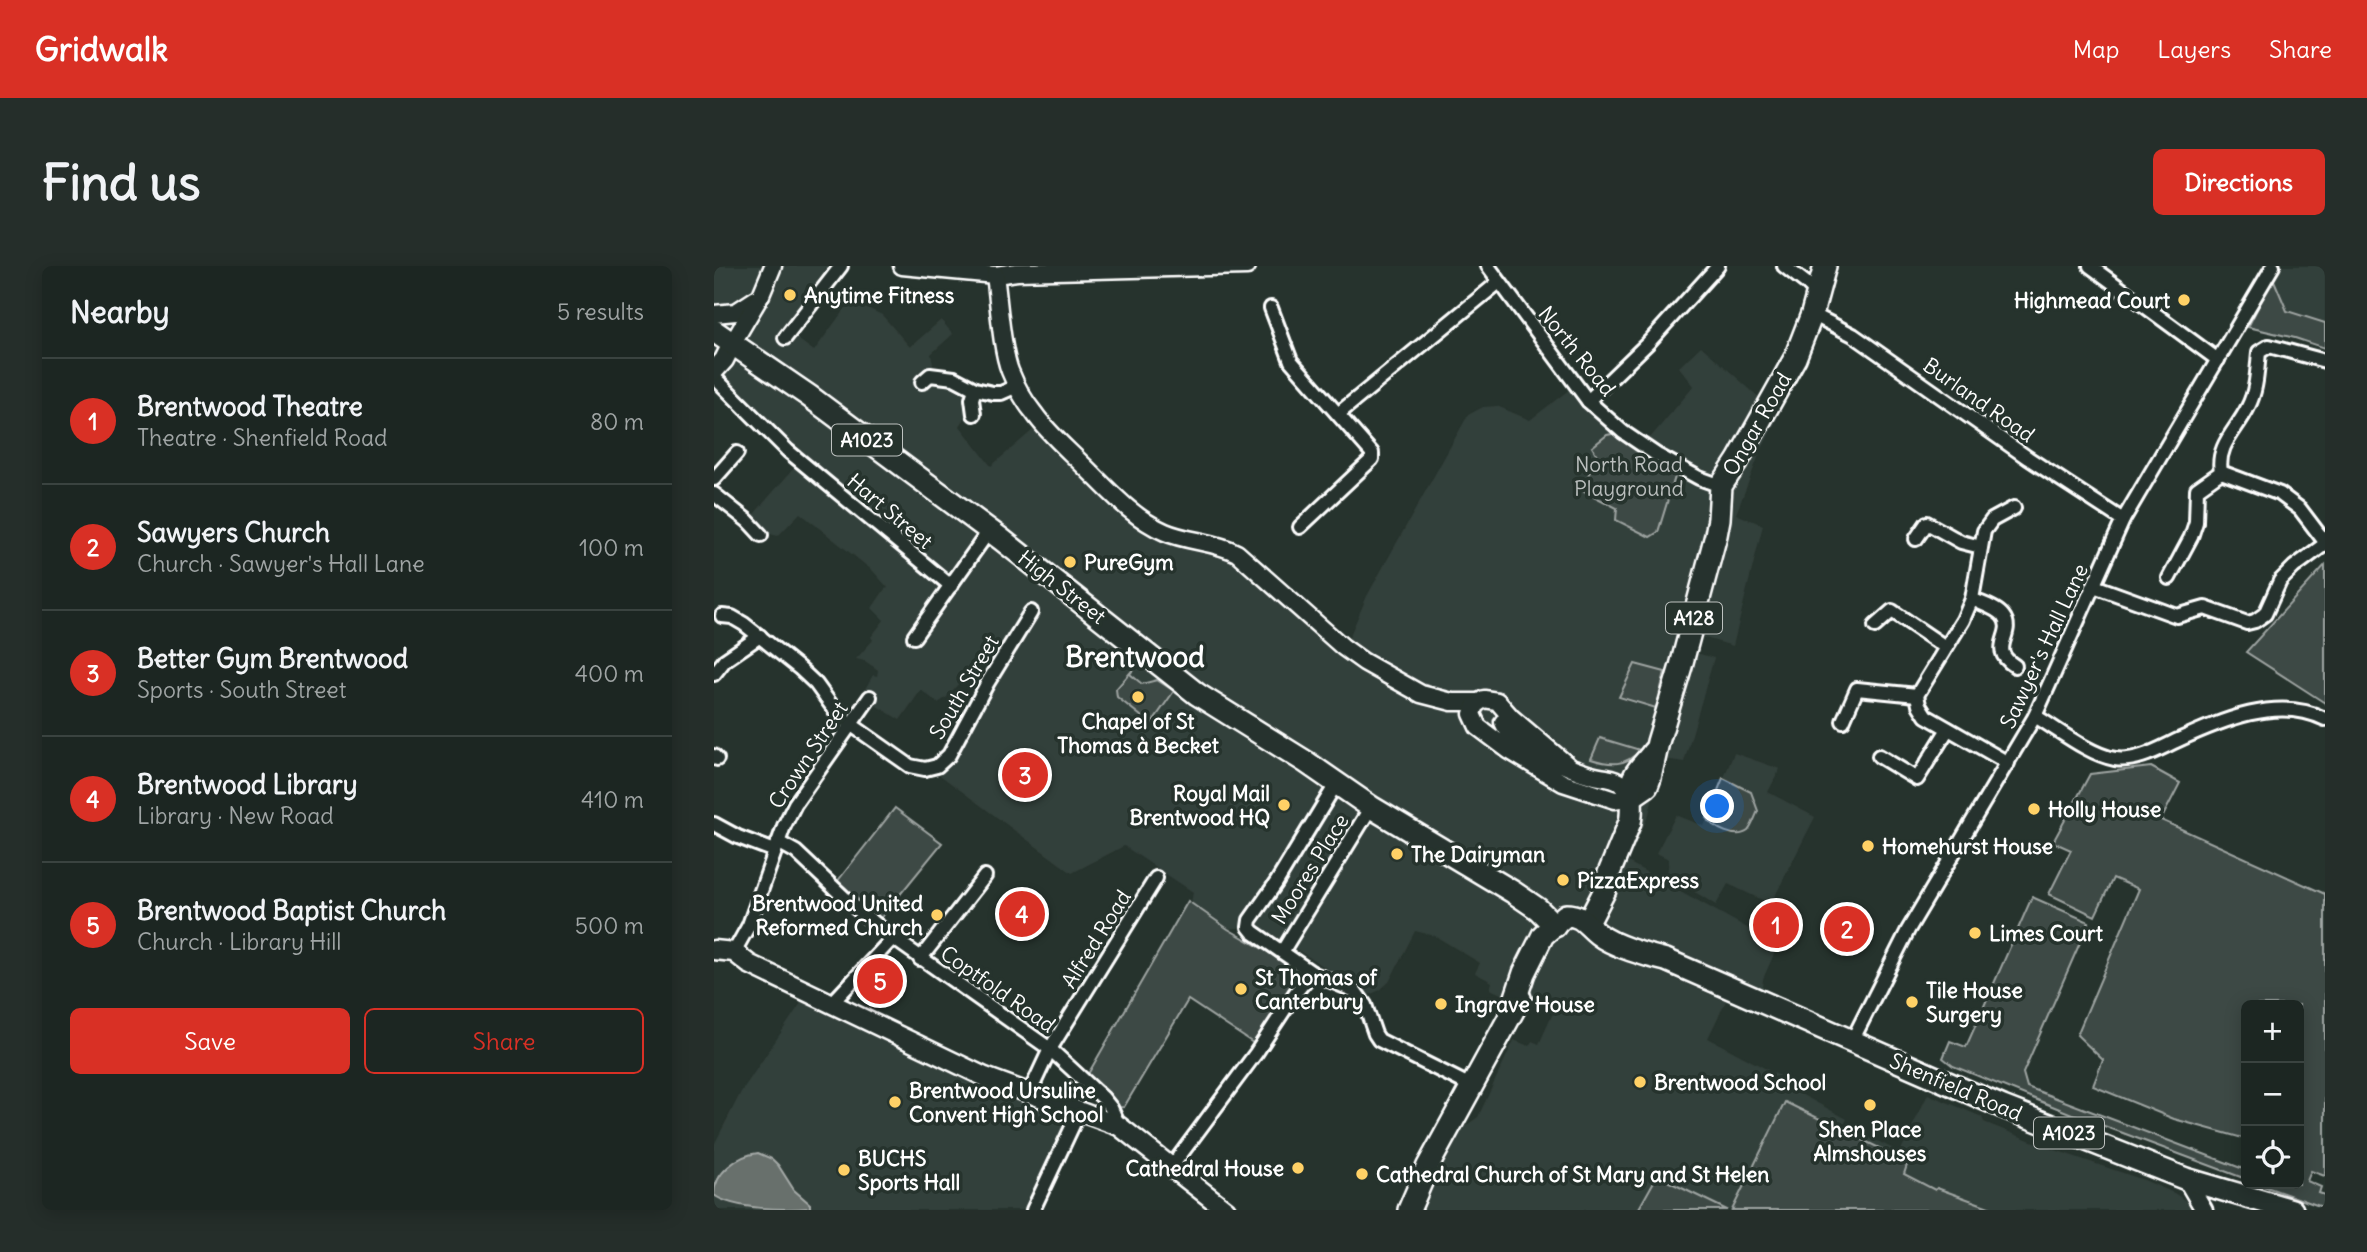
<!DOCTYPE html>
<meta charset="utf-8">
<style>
body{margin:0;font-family:Delius,sans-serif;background:#252e2a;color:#f1f3f6}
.controls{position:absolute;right:21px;bottom:21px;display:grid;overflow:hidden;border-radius:10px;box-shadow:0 4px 18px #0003}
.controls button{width:63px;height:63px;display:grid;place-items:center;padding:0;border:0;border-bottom:2px solid #3a4340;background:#1c2622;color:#f1f3f6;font:35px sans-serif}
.you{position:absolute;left:1004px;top:541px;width:24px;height:24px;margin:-18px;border:5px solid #fff;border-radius:50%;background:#1a73e8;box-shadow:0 0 0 10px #1a73e833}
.badge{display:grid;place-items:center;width:46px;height:46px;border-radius:50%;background:#d93025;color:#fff;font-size:23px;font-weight:700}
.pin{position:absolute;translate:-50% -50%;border:4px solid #fff;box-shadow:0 2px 7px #0006}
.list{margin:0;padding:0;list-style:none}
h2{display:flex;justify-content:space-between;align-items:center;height:91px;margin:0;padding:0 28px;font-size:30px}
h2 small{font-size:23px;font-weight:400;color:#a0a5a5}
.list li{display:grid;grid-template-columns:46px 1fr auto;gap:21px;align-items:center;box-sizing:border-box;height:126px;padding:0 28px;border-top:2px solid #3a4340}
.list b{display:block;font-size:26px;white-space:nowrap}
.list p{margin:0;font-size:23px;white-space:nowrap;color:#a0a5a5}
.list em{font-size:23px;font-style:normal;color:#a0a5a5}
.actions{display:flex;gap:14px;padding:21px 28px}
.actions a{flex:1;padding:16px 0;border:2px solid #d93025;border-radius:10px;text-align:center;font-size:24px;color:#d93025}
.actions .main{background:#d93025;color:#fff}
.icon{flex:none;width:38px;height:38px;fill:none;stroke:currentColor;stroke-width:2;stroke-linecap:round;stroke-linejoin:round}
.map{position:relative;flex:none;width:1611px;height:944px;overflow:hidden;border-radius:10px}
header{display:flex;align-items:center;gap:42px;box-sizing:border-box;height:98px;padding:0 35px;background:#d93025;color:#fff}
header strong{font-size:33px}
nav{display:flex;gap:38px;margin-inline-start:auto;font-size:24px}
.intro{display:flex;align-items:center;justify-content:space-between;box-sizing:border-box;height:168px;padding:0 42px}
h1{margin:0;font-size:49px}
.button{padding:18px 32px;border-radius:10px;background:#d93025;color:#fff;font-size:24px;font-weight:700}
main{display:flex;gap:42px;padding:0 42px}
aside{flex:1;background:#1c2622;border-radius:10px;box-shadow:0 4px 18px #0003}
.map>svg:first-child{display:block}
.built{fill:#333f3a}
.green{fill:#3e4944;stroke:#9ea4a2;stroke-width:2}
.water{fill:#67706c;stroke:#a4a9a7;stroke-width:2}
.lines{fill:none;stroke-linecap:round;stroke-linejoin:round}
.minor-casing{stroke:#fff;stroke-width:18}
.tertiary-casing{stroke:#fff;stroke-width:21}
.secondary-casing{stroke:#fff;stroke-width:23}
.primary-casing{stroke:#fff;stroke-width:26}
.minor{stroke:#26332d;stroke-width:12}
.tertiary{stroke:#26332d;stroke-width:16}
.secondary{stroke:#26332d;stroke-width:18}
.primary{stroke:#26332d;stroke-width:21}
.poi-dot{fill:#ffd166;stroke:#26332d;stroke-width:2.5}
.labels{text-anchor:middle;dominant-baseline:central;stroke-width:7;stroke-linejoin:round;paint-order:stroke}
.shield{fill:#26332d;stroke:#bec2c0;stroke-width:2}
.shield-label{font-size:19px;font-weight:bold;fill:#fff}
.poi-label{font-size:21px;font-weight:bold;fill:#fff;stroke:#26332d;text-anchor:start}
.street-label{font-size:21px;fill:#fff;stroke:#26332d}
.park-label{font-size:21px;fill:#bbbfbe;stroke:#26332d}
.district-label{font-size:28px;font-weight:bold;fill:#fff;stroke:#26332d}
</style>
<header>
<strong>Gridwalk</strong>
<nav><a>Map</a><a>Layers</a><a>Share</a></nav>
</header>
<div class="intro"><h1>Find us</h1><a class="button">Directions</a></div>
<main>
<aside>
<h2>Nearby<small>5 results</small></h2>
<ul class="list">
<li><span class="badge">1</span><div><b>Brentwood Theatre</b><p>Theatre · Shenfield Road</p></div><em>80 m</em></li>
<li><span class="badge">2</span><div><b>Sawyers Church</b><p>Church · Sawyer's Hall Lane</p></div><em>100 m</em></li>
<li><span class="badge">3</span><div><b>Better Gym Brentwood</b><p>Sports · South Street</p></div><em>400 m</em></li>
<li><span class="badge">4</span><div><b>Brentwood Library</b><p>Library · New Road</p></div><em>410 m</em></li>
<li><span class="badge">5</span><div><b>Brentwood Baptist Church</b><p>Church · Library Hill</p></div><em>500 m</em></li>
</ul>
<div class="actions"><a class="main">Save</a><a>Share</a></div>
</aside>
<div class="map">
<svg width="1611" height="944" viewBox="0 0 1611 944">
<rect width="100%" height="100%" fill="#26332d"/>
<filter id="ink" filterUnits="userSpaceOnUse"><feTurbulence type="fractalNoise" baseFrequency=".0143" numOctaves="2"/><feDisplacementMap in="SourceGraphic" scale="14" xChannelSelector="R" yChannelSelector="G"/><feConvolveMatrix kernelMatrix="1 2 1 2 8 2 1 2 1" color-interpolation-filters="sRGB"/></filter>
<g filter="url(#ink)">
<g class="built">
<path d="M 0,0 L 114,0 L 70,63 L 100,85 L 137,34 L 168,49 L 196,81 L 227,54 L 239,68 L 217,88 L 222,114 L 247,119 L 251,129 L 250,139 L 256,144 L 246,160 L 277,200 L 327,157 L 448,262 L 510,280 L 630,383 L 653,330 L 754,149 L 769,141 L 783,140 L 816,154 L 865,116 L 912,157 L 936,172 L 980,120 L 965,101 L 987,80 L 1065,149 L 1045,189 L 1022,248 L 1049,259 L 1019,380 L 977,368 L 972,384 L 1000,392 L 970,496 L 950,493 L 935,523 L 939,531 L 935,548 L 914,596 L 1064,679 L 1049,713 L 1046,737 L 952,694 L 945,706 L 1012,735 L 994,772 L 1073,814 L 1070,819 L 1133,853 L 1130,859 L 1186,886 L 1214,828 L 1268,851 L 1270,856 L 1335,882 L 1430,914 L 1460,927 L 1472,935 L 1480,944 L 706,944 L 743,866 L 764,851 L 800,774 L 815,780 L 818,775 L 825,778 L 839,747 L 816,732 L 794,731 L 776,723 L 778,716 L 761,707 L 766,697 L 721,670 L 701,665 L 675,716 L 666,724 L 655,729 L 539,656 L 532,661 L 514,663 L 477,637 L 479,626 L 410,580 L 358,607 L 219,504 L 281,404 L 265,394 L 233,431 L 224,437 L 207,424 L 186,454 L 158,437 L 151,423 L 159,409 L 163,410 L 164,404 L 151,395 L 142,393 L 159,374 L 157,371 L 170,354 L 158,342 L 171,323 L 174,322 L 159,305 L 86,247 L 64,270 L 52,267 L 47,269 L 34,255 L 86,195 L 0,111 Z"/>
<path d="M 1567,0 L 1611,0 L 1611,57 L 1573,45 L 1559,12 Z"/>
<path d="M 1020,487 L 1066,503 L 1054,526 L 1101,551 L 1057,638 L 1014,618 L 1002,639 L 953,609 L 955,593 L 942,587 L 962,549 L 990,560 Z"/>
<path d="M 95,725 L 366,844 L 319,944 L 0,944 L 0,879 L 27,826 Z"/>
</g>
<g class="green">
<path d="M 1559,12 L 1573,45 L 1611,57 L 1611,82 L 1581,72 L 1534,61 Z"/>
<path d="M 909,166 L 964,201 L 944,266 L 936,271 L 902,254 L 903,242 L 868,224 L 883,189 L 878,181 L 893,169 Z"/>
<path d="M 1611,299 L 1611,437 L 1532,386 Z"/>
<path d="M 921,398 L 951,406 L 942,442 L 905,431 Z"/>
<path d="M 423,399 L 416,408 L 428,418 L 443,414 L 460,425 L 437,458 L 403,431 L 402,423 Z"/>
<path d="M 886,472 L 926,484 C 912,501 896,499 877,493 Z"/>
<path d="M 1437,501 L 1466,517 L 1447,554 L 1611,628 L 1611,910 L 1597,905 L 1593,915 L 1607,921 L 1605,927 L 1611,929 L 1611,942 L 1544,918 L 1585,918 L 1585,739 L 1532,739 L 1532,873 L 1460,853 L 1379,820 L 1389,794 L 1363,769 L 1425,623 L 1399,612 L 1381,650 L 1335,628 L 1357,584 L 1339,576 L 1376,508 Z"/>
<path d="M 1009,512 L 1037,526 L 1044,545 C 1041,551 1038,561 1034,565 C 1022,574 999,562 993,552 Z"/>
<path d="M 181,542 L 228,577 L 162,658 L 119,621 Z"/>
<path d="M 1318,631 L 1375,656 L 1309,807 L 1313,821 L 1532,904 L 1532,913 L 1358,848 L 1239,800 L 1229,792 L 1236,775 L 1252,781 Z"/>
<path d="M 474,635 L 514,663 L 587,705 L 580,719 L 539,777 L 474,734 L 410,841 L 397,842 L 370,815 Z"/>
<path d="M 1071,836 L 1194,896 L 1190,908 L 1221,924 L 1223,922 L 1283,944 L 1018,944 Z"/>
<path d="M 943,910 L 1013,944 L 924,944 Z"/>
</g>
<path class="water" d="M 44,887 L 58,893 L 64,899 L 80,924 L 96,938 L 96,942 C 72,944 20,944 0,929 C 0,907 24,889 44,887 Z"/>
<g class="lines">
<defs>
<g id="minor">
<path d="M 774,0 L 874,135 L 909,166 L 943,189 L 985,212 L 1007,220"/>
<path d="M 1070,0 L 1092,17 L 1104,29"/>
<path d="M 1376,0 L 1504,94"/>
<path d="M 557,42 L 577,95 L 658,187 L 658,193 L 655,196 L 586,261"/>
<path d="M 1098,48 L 1139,69 L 1314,192 L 1409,254"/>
<path d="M 71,72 L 127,0"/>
<path d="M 0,111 L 74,185 L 237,320"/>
<path d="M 208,116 L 216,109 L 240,112 L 261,123 L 279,127 L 287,127 L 303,120"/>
<path d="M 874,135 L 934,77 L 1004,0"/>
<path d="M 260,148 L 258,133 L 261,123"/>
<path d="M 624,148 L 785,16"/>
<path d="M 1507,206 L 1566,228 L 1586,243 L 1611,276"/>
<path d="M 0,213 L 23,187"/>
<path d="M 0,228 L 34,255 L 47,269"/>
<path d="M 1202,273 L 1213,257 L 1247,276 L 1267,281"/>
<path d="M 1455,312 L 1477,271 L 1482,256 L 1483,223 L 1507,206 C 1502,179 1523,164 1534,141 C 1543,124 1543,105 1545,86 L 1555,80 L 1611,95"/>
<path d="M 1380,320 L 1463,350 L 1491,342 L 1533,357 L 1541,355 L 1551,348 L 1566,315 L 1580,301 L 1611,278"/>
<path d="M 1258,333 C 1268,338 1283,342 1289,350 C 1303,368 1272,382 1301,400"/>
<path d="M 8,350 L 18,351 L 30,358 L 85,402 L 102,418 L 125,450 L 196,500 L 211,503 L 223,500 L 235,489 L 274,416 L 317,346"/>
<path d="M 1161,360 L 1178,345 L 1231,381"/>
<path d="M 200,371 L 275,265"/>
<path d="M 0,408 L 11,394 L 46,370"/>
<path d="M 1321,450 C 1343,463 1376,489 1401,493 C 1422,496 1443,484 1462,475 C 1506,455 1564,429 1611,453"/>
<path d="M 1129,455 L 1143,423 L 1203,429"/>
<path d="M 0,490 L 3,493"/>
<path d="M 1165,490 L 1203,513 L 1234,463"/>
<path d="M 1294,497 L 1212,450 L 1205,439 L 1203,429 L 1249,354 L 1258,333 L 1270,265 L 1278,254 L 1300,242"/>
<path d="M 622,518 L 562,617 L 536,654 L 535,661 L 539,666 L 598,707 L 641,725 L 651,739 L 661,768 L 665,774 L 757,820"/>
<path d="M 0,558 L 24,571 L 61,585"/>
<path d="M 64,576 L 82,586 L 137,638 L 179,672 L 336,783 L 389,832 L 397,842 L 405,860"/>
<path d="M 20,686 L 35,659 L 70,560 L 81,538 L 156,431"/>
<path d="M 568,686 L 657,541"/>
<path d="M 206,693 L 271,610"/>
<path d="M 118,737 L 179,672"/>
<path d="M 1137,777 L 1194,664 L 1321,450 L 1409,254 L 1559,0"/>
<path d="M 315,828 L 336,783 L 442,612"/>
<path d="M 458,900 L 542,787 L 582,726 L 598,707"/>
<path d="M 319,944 L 366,844"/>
</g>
<g id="tertiary">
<path d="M 188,0 L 281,9 L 303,6 L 533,0"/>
<path d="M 281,9 C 285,36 287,82 296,105 C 302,120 310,135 320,147 C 333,166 352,182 368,198 C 393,222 418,252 451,266 C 474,276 500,275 523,287 L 629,381 L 650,396 L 707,428 L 738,436 L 764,436"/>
<path d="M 0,48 L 22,46 L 42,33"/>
<path d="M 18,78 L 47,29 L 59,0"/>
<path d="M 789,456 C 798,479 858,504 881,510 C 889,512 901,512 907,518 C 911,521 914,527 917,531 L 901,534 L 849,517 L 796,485 L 764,461 L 758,448 L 761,439 L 770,433 L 783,435 L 797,451 L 856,501"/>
<path d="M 1472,913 L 1490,944"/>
</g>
<g id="secondary">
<path d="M 0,105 L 10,94 L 18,78"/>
<path d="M 0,684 L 20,686 L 35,698 L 271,811 L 405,860 L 512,944"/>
</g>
<g id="primary">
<path d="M 0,65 L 95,130 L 287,273 L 483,428 L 592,496 L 657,541 L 799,626 L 824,643 L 841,660"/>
<path d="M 917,531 L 933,520 L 936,512 L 944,476 L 967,400 L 1002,269 L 1005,253 L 1007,220 L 1024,194 L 1081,92 L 1098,48 L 1111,0"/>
<path d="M 874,657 L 891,624 L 895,607 L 916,556 C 920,541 913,523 921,509 C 925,501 934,494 939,486"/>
<path d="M 798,743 L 810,707 L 829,669 L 852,649 C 869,649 872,659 884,668 C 899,680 934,690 952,694 L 1289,841 L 1472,913 L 1578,944"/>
<path d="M 695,944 L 714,900 L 806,732"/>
</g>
</defs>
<use href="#minor" class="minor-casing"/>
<use href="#tertiary" class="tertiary-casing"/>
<use href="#secondary" class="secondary-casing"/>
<use href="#primary" class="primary-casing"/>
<use href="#minor" class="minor"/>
<use href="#tertiary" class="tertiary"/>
<use href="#secondary" class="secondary"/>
<use href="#primary" class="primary"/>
</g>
</g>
<g class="poi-dot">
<circle cx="76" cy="29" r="7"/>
<circle cx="1470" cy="34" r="7"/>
<circle cx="356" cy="296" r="7"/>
<circle cx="424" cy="431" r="7"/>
<circle cx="570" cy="539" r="7"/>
<circle cx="1320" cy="543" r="7"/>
<circle cx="1154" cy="580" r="7"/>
<circle cx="683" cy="588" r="7"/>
<circle cx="849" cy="614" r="7"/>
<circle cx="223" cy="649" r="7"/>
<circle cx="1261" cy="667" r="7"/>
<circle cx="527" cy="723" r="7"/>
<circle cx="1198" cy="736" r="7"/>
<circle cx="727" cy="738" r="7"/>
<circle cx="926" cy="816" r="7"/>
<circle cx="181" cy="836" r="7"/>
<circle cx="1156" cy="839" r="7"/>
<circle cx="584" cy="902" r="7"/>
<circle cx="130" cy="904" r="7"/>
<circle cx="648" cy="908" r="7"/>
</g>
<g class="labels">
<g class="shield">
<rect x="118" y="158.5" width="70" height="31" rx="5"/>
<rect x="952" y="336.5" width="56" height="31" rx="5"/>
<rect x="1320" y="851.5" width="70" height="31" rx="5"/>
</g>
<g class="shield-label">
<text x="153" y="174">A1023</text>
<text x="980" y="352">A128</text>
<text x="1355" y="867">A1023</text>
</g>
<g class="poi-label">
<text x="90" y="29">Anytime Fitness</text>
<text x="1456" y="34" text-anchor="end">Highmead Court</text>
<text x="370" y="296">PureGym</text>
<text x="424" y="455" text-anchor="middle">Chapel of St<tspan x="424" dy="24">Thomas à Becket</tspan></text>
<text x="556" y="527" text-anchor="end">Royal Mail<tspan x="556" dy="24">Brentwood HQ</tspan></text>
<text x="1334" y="543">Holly House</text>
<text x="1168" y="580">Homehurst House</text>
<text x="697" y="588">The Dairyman</text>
<text x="863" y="614">PizzaExpress</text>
<text x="209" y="637" text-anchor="end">Brentwood United<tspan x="209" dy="24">Reformed Church</tspan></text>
<text x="1275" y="667">Limes Court</text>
<text x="541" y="711">St Thomas of<tspan x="541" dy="24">Canterbury</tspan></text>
<text x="1212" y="724">Tile House<tspan x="1212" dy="24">Surgery</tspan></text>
<text x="741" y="738">Ingrave House</text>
<text x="940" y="816">Brentwood School</text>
<text x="195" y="824">Brentwood Ursuline<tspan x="195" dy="24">Convent High School</tspan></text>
<text x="1156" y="863" text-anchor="middle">Shen Place<tspan x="1156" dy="24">Almshouses</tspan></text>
<text x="144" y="892">BUCHS<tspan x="144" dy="24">Sports Hall</tspan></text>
<text x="570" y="902" text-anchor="end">Cathedral House</text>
<text x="662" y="908">Cathedral Church of St Mary and St Helen</text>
</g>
<g class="street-label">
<text transform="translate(863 85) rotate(51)">North Road</text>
<text transform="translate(1265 134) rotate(35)">Burland Road</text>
<text transform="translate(1043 158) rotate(-60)">Ongar Road</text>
<text transform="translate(176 245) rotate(40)">Hart Street</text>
<text transform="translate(348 321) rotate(38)">High Street</text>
<text transform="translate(1330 380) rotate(-65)">Sawyer's Hall Lane</text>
<text transform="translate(250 421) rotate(-60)">South Street</text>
<text transform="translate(94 489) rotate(-56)">Crown Street</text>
<text transform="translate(596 603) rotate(-58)">Moores Place</text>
<text transform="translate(382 673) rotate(-58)">Alfred Road</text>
<text transform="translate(284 723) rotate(35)">Coptfold Road</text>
<text transform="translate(1242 821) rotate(23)">Shenfield Road</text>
</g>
<g class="park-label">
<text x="915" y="198">North Road<tspan x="915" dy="24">Playground</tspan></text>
</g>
<g class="district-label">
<text x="421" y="391">Brentwood</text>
</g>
</g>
</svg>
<div class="controls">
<button>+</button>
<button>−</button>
<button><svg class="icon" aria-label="locate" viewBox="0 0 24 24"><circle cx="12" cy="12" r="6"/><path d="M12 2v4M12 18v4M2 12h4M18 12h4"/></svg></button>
</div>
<div class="you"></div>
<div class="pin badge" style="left:1062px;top:659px">1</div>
<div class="pin badge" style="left:1133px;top:663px">2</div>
<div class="pin badge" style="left:311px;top:509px">3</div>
<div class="pin badge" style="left:308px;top:648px">4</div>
<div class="pin badge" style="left:166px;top:715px">5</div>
</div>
</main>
